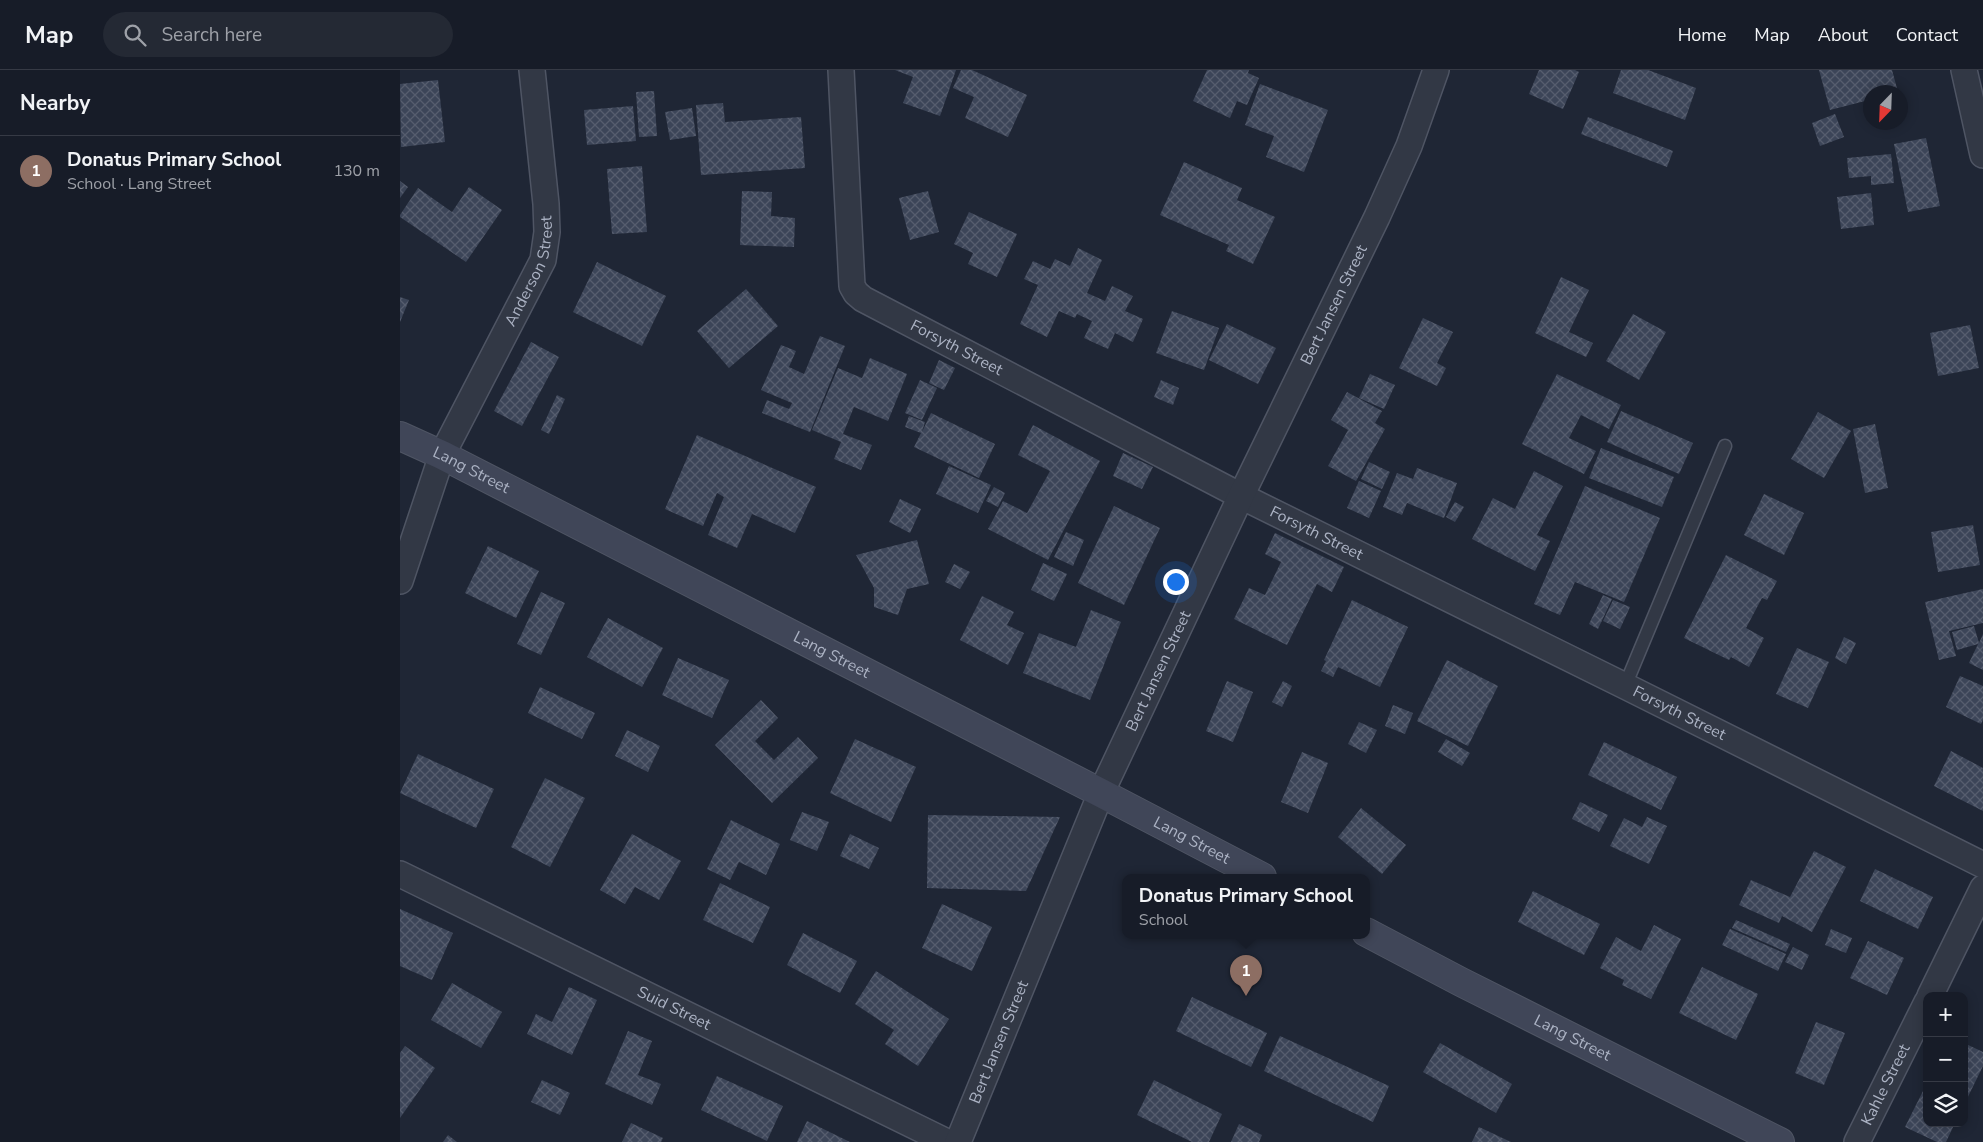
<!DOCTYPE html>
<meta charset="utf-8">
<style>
body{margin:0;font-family:"Nunito Sans",sans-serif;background:#242934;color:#f1f3f6}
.controls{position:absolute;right:15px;bottom:15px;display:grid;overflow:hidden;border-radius:10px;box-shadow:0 2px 12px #0003}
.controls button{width:45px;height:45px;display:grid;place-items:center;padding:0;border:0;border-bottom:1px solid #363a45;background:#171c28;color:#f1f3f6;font:25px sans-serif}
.compass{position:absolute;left:1463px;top:15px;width:45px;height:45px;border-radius:50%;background:#171c28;box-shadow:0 2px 12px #0003;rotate:203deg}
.you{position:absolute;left:775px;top:511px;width:18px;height:18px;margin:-12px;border:4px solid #fff;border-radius:50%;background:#1a73e8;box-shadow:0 0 0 8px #1a73e833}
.badge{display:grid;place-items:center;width:32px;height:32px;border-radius:50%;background:#7c9ef7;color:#fff;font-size:16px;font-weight:700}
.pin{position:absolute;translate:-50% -41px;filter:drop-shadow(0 1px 2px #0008)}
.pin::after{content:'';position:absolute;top:26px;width:18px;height:15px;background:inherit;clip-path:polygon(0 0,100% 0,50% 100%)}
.popup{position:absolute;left:722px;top:804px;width:248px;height:65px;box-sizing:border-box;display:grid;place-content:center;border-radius:10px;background:#171c28;filter:drop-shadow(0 1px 4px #0005);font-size:16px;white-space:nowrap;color:#9ea1a8}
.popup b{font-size:19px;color:#f1f3f6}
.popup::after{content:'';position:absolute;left:50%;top:100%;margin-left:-10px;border:10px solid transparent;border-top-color:#171c28}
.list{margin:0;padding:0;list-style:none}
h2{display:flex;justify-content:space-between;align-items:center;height:65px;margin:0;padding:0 20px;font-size:21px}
h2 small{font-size:16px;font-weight:400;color:#9ea1a8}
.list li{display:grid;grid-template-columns:32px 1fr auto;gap:15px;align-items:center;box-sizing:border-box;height:70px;padding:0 20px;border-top:1px solid #363a45}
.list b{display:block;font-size:19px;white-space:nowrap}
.list p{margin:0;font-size:16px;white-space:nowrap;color:#9ea1a8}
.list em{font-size:16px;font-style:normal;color:#9ea1a8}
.icon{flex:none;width:28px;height:28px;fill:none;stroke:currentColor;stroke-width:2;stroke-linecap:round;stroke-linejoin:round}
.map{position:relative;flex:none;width:1583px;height:1072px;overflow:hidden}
header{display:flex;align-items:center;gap:30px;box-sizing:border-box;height:70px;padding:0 25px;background:#171c28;border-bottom:1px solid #363a45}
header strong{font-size:24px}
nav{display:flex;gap:28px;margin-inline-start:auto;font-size:18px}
.search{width:350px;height:45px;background:#242934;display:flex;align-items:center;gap:12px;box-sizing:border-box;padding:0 18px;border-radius:28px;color:#9ea1a8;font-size:19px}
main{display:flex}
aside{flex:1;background:#171c28}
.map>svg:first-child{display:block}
.building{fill:url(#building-cross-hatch)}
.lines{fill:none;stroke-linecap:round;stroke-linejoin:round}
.lane-casing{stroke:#4f5564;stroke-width:15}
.street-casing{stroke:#4f5564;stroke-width:28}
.secondary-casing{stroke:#4f5564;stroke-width:30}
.lane{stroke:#323845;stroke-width:12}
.street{stroke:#323845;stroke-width:25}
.secondary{stroke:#404658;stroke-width:28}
.labels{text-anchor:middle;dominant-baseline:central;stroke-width:4;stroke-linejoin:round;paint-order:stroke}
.street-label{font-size:16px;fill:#abb2c3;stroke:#181d2a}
</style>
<header>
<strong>Map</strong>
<div class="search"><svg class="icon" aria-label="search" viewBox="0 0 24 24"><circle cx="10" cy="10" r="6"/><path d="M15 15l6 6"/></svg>Search here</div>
<nav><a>Home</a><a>Map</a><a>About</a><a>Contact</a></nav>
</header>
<main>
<aside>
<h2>Nearby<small></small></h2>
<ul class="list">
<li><span class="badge" style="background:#8d6e63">1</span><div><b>Donatus Primary School</b><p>School · Lang Street</p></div><em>130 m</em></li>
</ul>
</aside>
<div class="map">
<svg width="1583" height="1072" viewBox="0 0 1583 1072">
<defs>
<pattern id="building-cross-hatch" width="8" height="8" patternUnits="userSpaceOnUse" patternTransform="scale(1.25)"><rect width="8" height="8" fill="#3c4558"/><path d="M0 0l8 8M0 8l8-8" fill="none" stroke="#565d6e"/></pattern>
</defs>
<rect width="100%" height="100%" fill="#1f2635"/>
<g class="building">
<path d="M 495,0 L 556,0 L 540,46 L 503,33 L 513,7 Z"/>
<path d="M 561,0 L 572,0 L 627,25 L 608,67 L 565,48 L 574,27 L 553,18 Z"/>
<path d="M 807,0 L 849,0 L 848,3 L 859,8 L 847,35 L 837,31 L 830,48 L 793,31 Z"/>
<path d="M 1139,0 L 1175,0 L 1179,2 L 1163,39 L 1129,24 Z"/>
<path d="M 1221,0 L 1248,0 L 1296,18 L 1285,50 L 1213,23 Z"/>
<path d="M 1419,0 L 1492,0 L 1498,22 L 1470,22 L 1470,50 L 1465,31 L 1430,40 Z"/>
<path d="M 38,10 L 45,72 L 1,77 L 0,14 Z"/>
<path d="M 860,14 L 928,40 L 904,102 L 866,87 L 874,66 L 845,55 Z"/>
<path d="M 254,21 L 257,66 L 239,67 L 236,22 Z"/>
<path d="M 323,33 L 325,52 L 401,47 L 405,98 L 301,105 L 296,35 Z"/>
<path d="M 233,36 L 236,71 L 187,75 L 184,40 Z"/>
<path d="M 292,38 L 296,66 L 270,70 L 265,42 Z"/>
<path d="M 1435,44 L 1444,67 L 1420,76 L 1412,53 Z"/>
<path d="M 1188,47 L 1273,81 L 1267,97 L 1181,64 Z"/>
<path d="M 1526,68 L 1540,136 L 1508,142 L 1494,74 Z"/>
<path d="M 1491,84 L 1494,113 L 1471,115 L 1471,106 L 1449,108 L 1447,88 Z"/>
<path d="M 784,92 L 842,118 L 837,130 L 875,147 L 853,194 L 826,181 L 829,175 L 760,145 Z"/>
<path d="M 242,96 L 247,162 L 212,164 L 207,99 Z"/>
<path d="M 0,111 L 8,117 L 0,128 Z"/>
<path d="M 69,117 L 102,140 L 66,192 L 0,147 L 0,145 L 18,118 L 52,142 Z"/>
<path d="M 342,121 L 372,122 L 371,146 L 395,148 L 394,177 L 340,175 Z"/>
<path d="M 528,121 L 539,162 L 510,170 L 499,128 Z"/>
<path d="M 1471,123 L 1474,155 L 1441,159 L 1437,127 Z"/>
<path d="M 569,142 L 617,164 L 597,207 L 568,194 L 573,183 L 554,174 Z"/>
<path d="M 678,178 L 702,190 L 687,223 L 705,231 L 712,216 L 733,226 L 725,241 L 743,249 L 733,272 L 715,263 L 708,279 L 684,268 L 692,251 L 677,244 L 675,248 L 659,241 L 647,267 L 620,254 L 638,215 L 624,209 L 633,191 L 650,199 L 655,189 L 670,196 Z"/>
<path d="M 197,192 L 266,226 L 242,276 L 173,242 Z"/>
<path d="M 1161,207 L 1189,220 L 1169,262 L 1193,273 L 1186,287 L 1135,263 Z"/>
<path d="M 346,219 L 378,256 L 329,298 L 297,261 Z"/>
<path d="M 0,227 L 9,230 L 0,252 Z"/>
<path d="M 772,241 L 819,258 L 804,300 L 756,283 Z"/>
<path d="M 1233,244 L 1266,262 L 1239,310 L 1206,291 Z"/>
<path d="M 1023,248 L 1053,262 L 1037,293 L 1046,298 L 1037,316 L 999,298 Z"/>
<path d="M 827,254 L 876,278 L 858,314 L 809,290 Z"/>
<path d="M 1570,255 L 1579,298 L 1538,306 L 1530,263 Z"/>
<path d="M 420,266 L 445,276 L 410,362 L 362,343 L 367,330 L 389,339 L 392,333 L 361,320 L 381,275 L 396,281 L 389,297 L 404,304 Z"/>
<path d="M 131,272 L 159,287 L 122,356 L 94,341 Z"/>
<path d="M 470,288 L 507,304 L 488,351 L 454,337 L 443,364 L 472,375 L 461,400 L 434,389 L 441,372 L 412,360 L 438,298 L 462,308 Z"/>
<path d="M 539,290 L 555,298 L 544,320 L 529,313 Z"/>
<path d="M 970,304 L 995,315 L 984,339 L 959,328 Z"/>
<path d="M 1157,304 L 1221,335 L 1209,359 L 1181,345 L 1169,368 L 1196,381 L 1184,404 L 1122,374 Z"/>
<path d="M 520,310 L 537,318 L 522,350 L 505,343 Z"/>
<path d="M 761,310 L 779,318 L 773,335 L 754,327 Z"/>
<path d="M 947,322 L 982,341 L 975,353 L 985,359 L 956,411 L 928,396 L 948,360 L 931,350 Z"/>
<path d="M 157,325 L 165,329 L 149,364 L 141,360 Z"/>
<path d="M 1221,341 L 1293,373 L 1279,404 L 1207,372 Z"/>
<path d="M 1418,342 L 1451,361 L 1424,408 L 1391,389 Z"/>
<path d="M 531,343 L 595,374 L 579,408 L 514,377 L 521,363 L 505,357 L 509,346 L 525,352 L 522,362 Z"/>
<path d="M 1475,354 L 1488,418 L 1465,423 L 1453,359 Z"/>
<path d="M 633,355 L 700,391 L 648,490 L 588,459 L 603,431 L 627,443 L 650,401 L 618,385 Z"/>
<path d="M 297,365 L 416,417 L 395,463 L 352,444 L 337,478 L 308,465 L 324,427 L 317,423 L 303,456 L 265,439 Z"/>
<path d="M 1201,378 L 1274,407 L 1262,437 L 1189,408 Z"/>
<path d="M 723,383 L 753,397 L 742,419 L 713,406 Z"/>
<path d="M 969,392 L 990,402 L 982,419 L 961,409 Z"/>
<path d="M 549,396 L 591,415 L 578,443 L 536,424 Z"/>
<path d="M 1017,398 L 1057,413 L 1044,448 L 1007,433 L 1002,445 L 983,437 L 997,403 L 1013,409 Z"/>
<path d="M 1134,401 L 1163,416 L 1137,465 L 1150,471 L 1135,501 L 1072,469 L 1093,428 L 1115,439 Z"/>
<path d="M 959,411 L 981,421 L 969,448 L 947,438 Z"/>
<path d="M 1185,416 L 1260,448 L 1224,532 L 1175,512 L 1160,545 L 1134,534 Z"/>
<path d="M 594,417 L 605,423 L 598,437 L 586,431 Z"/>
<path d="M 1364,424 L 1404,443 L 1384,485 L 1344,465 Z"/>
<path d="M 500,429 L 521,439 L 510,463 L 489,452 Z"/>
<path d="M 1055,432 L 1064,437 L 1055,452 L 1046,447 Z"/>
<path d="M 714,436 L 760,458 L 724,535 L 678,513 Z"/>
<path d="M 1573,455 L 1580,495 L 1538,502 L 1531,462 Z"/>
<path d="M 666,462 L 684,470 L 673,496 L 654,487 Z"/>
<path d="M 875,463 L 944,497 L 932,522 L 917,514 L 887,575 L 834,549 L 849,518 L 865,525 L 881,492 L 865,484 Z"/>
<path d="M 517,470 L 529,514 L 507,519 L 498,545 L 474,537 L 474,518 L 456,485 Z"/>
<path d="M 88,476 L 139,501 L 116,548 L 65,523 Z"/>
<path d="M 1326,485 L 1377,511 L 1367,530 L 1362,528 L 1346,558 L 1364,568 L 1349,597 L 1331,587 L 1329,590 L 1284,568 Z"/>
<path d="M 643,493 L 667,504 L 654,531 L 631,520 Z"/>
<path d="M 554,494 L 570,502 L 560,519 L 545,512 Z"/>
<path d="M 1583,519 L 1583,553 L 1549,561 L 1556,586 L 1539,590 L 1525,532 Z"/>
<path d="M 141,522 L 165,533 L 141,585 L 117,574 Z"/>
<path d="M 1203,525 L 1212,529 L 1198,559 L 1189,554 Z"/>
<path d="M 582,526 L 614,542 L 607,555 L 624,563 L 608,595 L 560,570 Z"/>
<path d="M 952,530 L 1008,557 L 980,617 L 938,597 L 933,607 L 921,601 L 926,591 L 924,590 Z"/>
<path d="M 1213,530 L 1230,537 L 1220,559 L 1203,551 Z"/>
<path d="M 691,540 L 721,552 L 690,630 L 623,603 L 639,563 L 676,577 Z"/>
<path d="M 208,548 L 263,578 L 242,617 L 187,587 Z"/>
<path d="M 1574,556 L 1579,573 L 1583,564 L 1583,600 L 1569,593 L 1578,574 L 1557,580 L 1552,562 Z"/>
<path d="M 1444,567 L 1456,573 L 1446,594 L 1435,588 Z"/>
<path d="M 1397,578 L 1429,592 L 1408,638 L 1376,624 Z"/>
<path d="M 278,588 L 329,610 L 312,648 L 262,625 Z"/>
<path d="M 1047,590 L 1098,616 L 1068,676 L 1017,651 Z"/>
<path d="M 1560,606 L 1583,616 L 1583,650 L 1581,654 L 1546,637 Z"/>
<path d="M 827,611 L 853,622 L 833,672 L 806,661 Z"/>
<path d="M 883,611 L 892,616 L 882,637 L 872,632 Z"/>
<path d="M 140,617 L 195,643 L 182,669 L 128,643 Z"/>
<path d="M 361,630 L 378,648 L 355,671 L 374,690 L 398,667 L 418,688 L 372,733 L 315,675 Z"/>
<path d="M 993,635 L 1013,643 L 1005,664 L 985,656 Z"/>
<path d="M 959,652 L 977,660 L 966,683 L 948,674 Z"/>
<path d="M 227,660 L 260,676 L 248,702 L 215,686 Z"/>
<path d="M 455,669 L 516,697 L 491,752 L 430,723 Z"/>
<path d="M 1046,669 L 1070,683 L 1062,696 L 1038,682 Z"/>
<path d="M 1204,672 L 1277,707 L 1261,740 L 1188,705 Z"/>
<path d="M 1551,681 L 1583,698 L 1583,741 L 1534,716 Z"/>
<path d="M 902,682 L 928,693 L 908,743 L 881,732 Z"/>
<path d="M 18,684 L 94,719 L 76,758 L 0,723 Z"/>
<path d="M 145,708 L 185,728 L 150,797 L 111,777 Z"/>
<path d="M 1180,732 L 1208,745 L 1199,762 L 1172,749 Z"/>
<path d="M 961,738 L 1006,775 L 982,804 L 938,767 Z"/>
<path d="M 402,742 L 429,752 L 417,781 L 390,770 Z"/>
<path d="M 528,745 L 660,747 L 626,821 L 527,818 Z"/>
<path d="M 1247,747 L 1267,756 L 1249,794 L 1210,776 L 1224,748 L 1242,757 Z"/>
<path d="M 331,750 L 380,774 L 366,805 L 339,792 L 330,810 L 307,799 Z"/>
<path d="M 232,764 L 281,791 L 259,830 L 235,817 L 225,834 L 200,820 Z"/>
<path d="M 450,764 L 479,778 L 469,799 L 440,786 Z"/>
<path d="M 1414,781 L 1446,797 L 1412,862 L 1382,846 L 1379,853 L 1339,835 L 1351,810 L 1390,827 Z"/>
<path d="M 1475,799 L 1533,827 L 1518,859 L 1460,831 Z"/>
<path d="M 320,813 L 370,837 L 353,873 L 303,850 Z"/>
<path d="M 1133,821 L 1200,854 L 1184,885 L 1118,852 Z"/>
<path d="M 542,834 L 592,857 L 572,901 L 522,878 Z"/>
<path d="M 0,839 L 53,863 L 32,910 L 0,896 Z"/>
<path d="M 1336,850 L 1390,874 L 1386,882 L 1332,858 Z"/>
<path d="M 1254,855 L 1281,869 L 1251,929 L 1222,915 L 1224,910 L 1200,898 L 1216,867 L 1241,881 Z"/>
<path d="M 1330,859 L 1386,884 L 1378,901 L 1322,875 Z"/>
<path d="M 1431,859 L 1452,868 L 1446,883 L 1425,875 Z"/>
<path d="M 403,863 L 457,891 L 440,923 L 387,895 Z"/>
<path d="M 1468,871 L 1504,888 L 1487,925 L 1450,908 Z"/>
<path d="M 1393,877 L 1409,885 L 1402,900 L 1385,892 Z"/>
<path d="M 1302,897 L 1358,924 L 1336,970 L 1279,943 Z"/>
<path d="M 476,901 L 549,949 L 518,996 L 485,974 L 494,960 L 455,934 Z"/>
<path d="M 52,913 L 102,942 L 81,978 L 31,950 Z"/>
<path d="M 169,917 L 197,930 L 172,985 L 127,964 L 136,944 L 152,952 Z"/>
<path d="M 792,927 L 867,963 L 851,997 L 776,961 Z"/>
<path d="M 1416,952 L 1445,963 L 1424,1015 L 1395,1003 Z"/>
<path d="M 228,961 L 252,971 L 238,1005 L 261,1014 L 252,1035 L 205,1014 Z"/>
<path d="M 880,966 L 989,1016 L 973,1052 L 864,1001 Z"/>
<path d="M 1040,973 L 1112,1014 L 1096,1043 L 1023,1002 Z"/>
<path d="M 1564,973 L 1583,982 L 1583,996 L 1564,1035 Z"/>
<path d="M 5,976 L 35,998 L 0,1048 L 0,983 Z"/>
<path d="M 317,1006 L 383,1036 L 367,1071 L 301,1040 Z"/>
<path d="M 142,1010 L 170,1023 L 160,1045 L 131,1032 Z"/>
<path d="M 754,1010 L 822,1044 L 809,1072 L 792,1072 L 737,1045 Z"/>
<path d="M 1527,1013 L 1527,1053 L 1555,1053 L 1546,1072 L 1537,1072 L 1505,1057 Z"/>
<path d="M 407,1051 L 450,1072 L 397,1072 Z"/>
<path d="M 231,1053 L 263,1068 L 261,1072 L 222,1072 Z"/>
<path d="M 839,1054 L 862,1065 L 859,1072 L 831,1072 Z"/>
<path d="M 1079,1057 L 1111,1072 L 1072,1072 Z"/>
<path d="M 48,1065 L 57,1072 L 43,1072 Z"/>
</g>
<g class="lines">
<defs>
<path id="lane" d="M 1225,616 L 1325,376"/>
<g id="street">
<path id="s1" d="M 441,0 L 452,216 L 456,223 L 463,229 L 841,426 L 1225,616 L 1583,795"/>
<path d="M 1564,0 L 1583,85"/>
<path id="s2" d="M 0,511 L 42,385 L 143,190 L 147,162 L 146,134 L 132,0"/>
<path id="s3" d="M 0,804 L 547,1072"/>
<path d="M 1530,926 L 1583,818"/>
<path id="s4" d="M 558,1072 L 701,723 L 841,426 L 977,147 L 1009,76 L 1036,0"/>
<path id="s5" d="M 1457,1072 L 1527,932"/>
</g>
<g id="secondary">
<path id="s6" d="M 0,366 L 42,385 L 701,723 L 862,807"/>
<path id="s7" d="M 966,862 L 1061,912 L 1380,1072"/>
</g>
</defs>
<use href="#lane" class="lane-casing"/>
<use href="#street" class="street-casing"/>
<use href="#secondary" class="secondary-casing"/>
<use href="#lane" class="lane"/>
<use href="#street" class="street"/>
<use href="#secondary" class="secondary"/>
</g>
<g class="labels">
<g class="street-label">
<text stroke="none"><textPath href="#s2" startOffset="338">Anderson Street</textPath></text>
<text stroke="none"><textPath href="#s4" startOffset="918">Bert Jansen Street</textPath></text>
<text stroke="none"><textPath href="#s1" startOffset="339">Forsyth Street</textPath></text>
<text stroke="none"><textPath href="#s6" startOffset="79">Lang Street</textPath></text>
<text stroke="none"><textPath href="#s1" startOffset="744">Forsyth Street</textPath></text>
<text stroke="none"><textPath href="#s6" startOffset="484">Lang Street</textPath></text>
<text stroke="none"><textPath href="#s4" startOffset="512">Bert Jansen Street</textPath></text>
<text stroke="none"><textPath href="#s1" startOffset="1149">Forsyth Street</textPath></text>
<text stroke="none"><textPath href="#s6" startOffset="889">Lang Street</textPath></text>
<text stroke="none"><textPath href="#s3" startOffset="305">Suid Street</textPath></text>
<text stroke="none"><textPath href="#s7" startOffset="232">Lang Street</textPath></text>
<text stroke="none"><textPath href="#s4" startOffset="108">Bert Jansen Street</textPath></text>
<text stroke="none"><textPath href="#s5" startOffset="64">Kahle Street</textPath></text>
</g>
</g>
</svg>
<div class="controls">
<button>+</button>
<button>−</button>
<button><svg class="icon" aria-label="layers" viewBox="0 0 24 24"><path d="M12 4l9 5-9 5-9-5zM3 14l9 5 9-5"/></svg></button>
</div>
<svg class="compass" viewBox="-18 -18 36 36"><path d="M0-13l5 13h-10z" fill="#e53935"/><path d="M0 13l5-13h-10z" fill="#9ea1a8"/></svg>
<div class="you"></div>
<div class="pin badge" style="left:846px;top:926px;background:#8d6e63">1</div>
<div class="popup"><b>Donatus Primary School</b>School</div>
</div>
</main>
